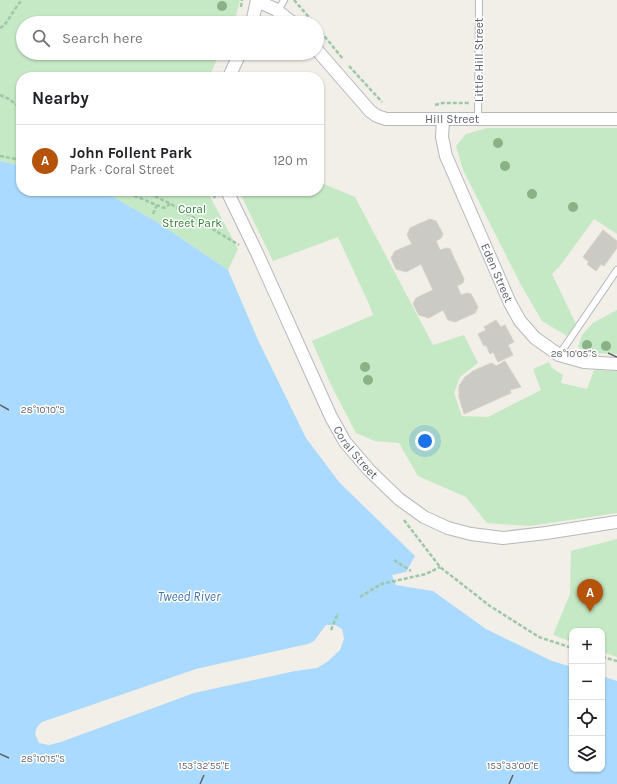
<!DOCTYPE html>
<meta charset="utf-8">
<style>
body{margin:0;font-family:Karla,sans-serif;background:#f6f6f6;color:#202124}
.controls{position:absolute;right:12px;bottom:12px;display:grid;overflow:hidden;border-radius:8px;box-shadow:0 1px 3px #0004}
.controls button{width:36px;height:36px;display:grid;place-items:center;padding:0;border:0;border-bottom:1px solid #e0e0e0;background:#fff;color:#202124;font:20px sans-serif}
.you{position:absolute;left:425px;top:441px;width:14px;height:14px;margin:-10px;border:3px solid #fff;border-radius:50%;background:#1a73e8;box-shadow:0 0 0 6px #1a73e833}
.badge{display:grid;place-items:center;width:26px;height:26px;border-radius:50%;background:#b45309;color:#fff;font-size:13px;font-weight:700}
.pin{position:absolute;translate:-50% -33px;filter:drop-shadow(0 1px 2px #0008)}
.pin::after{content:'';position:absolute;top:21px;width:14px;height:12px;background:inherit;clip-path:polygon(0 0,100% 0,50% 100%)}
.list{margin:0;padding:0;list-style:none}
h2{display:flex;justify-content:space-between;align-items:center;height:52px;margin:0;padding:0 16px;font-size:17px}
h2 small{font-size:13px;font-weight:400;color:#757577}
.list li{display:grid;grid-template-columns:26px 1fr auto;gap:12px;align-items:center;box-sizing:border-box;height:72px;padding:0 16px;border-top:1px solid #e0e0e0}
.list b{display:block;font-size:15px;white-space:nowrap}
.list p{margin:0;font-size:13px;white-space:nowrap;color:#757577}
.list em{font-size:13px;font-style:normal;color:#757577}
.icon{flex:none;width:22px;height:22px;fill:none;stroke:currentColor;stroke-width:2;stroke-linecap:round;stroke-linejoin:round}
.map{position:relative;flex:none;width:617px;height:784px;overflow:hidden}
.search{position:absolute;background:#fff;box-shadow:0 1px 3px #0004;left:16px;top:16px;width:308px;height:44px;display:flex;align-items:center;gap:10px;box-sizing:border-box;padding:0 14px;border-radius:22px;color:#757577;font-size:15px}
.panel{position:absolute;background:#fff;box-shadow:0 1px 3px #0004;left:16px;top:72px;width:308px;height:124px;border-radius:16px}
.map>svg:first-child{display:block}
.green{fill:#c5e8c5}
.water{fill:#aadaff}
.pier{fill:#f1efe8}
.building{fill:#cccac5;stroke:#d6d1c6}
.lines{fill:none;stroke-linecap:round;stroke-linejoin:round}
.service-casing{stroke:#b5b8bc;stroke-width:8}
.minor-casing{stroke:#b5b8bc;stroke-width:14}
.path{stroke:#9cc7a9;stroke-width:2.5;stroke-dasharray:4 2;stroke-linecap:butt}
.service{stroke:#fff;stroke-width:6}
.minor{stroke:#fff;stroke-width:12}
.tree{fill:#89b387}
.ticks{fill:none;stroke:#5f6368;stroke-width:1.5}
.labels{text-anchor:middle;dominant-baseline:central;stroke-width:3;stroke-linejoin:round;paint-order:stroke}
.street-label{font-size:12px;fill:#5f6368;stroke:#fff}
.park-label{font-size:12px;fill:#348238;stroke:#fff}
.water-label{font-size:13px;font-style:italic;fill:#4174aa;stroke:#fff}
.ticks-label{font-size:10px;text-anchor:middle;fill:#5f6368;stroke:#fff;stroke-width:3;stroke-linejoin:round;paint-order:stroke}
</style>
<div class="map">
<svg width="617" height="784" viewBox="0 0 617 784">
<rect width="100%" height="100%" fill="#f1efe8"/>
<g class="green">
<path d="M 0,0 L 240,0 L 234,23 L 23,23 L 23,53 L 220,53 L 209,77 L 21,77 L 21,166 L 0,161 Z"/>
<path d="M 487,128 L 617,128 L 617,234 L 594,219 L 560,266 L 552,274 L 576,324 L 567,336 L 542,321 L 521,285 L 463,170 L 456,146 L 466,134 Z"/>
<path d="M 319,182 L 355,197 L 433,345 L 464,335 L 478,363 L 460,377 L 454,393 L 462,416 L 488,417 L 541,390 L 533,369 L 549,362 L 552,368 L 563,375 L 561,383 L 587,389 L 594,370 L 617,371 L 617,513 L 529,526 L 487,523 L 466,497 L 418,476 L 399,443 L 375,441 L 356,433 L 331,385 L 312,341 L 373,315 L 369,304 L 338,237 L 273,261 L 239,191 L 319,191 Z"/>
<path d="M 103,191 L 207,191 L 238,249 L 228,270 L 157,222 Z"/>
<path d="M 617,310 L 617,354 L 590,353 L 578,347 L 582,335 L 593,323 Z"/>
<path d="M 617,539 L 617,657 L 602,652 L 602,631 L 572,631 L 572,642 L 553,635 L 570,594 L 571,551 Z"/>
</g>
<path class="water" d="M 0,161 L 21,166 L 21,191 L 103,191 L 157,222 L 228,270 L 258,340 L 306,438 L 339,482 L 415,556 L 406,572 L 392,575 L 396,585 L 433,591 L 486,629 L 552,661 L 572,667 L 572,769 L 602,769 L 602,676 L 617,681 L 617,784 L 0,784 Z"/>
<path class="pier" d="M 326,625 L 335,625 L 342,629 L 344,639 L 340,650 L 327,662 L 317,668 L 295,671 L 194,693 L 61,742 L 49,745 L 39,743 L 35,734 L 37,727 L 42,722 L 196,669 L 308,644 L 314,641 Z"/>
<g class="building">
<path d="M 430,219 L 436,221 L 443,234 L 441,238 L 436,241 L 440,250 L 446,248 L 450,249 L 464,279 L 463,283 L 457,286 L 461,295 L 467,293 L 471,294 L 478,307 L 475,313 L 455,322 L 448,320 L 443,310 L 429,318 L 419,315 L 413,304 L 416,298 L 433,290 L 421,264 L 406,272 L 396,269 L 391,258 L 395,251 L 412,244 L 407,235 L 410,228 Z"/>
<path d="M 603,230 L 617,241 L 617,248 L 604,266 L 601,264 L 596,271 L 587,264 L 589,262 L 583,257 Z"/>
<path d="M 496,320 L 501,327 L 505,325 L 514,342 L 508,345 L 513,355 L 498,362 L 493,352 L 490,354 L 486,345 L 484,346 L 478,334 L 486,330 L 484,327 Z"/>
<path d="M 505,361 L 521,387 L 510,390 L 511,393 L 464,414 L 459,397 L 459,386 L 464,378 L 473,371 L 489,364 L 492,363 L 496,366 Z"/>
</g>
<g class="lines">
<defs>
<g id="service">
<path d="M 278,11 L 284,0"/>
<path d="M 478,119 L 479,0"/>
<path d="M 559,355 L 617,270"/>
</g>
<g id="minor">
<path d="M 257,1 L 275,9 L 293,23"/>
<path d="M 252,23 L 257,0"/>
<path id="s1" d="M 317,50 L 370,111 L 377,116 L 386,119 L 617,119"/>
<path d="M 229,77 L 240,53"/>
<path id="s2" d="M 443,120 L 442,137 L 446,156 L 510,303 L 520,321 L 535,338 L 559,355 L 584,362 L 617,364"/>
<path id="s3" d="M 227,191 L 257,253 L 331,417 L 345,442 L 369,470 L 399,499 L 424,517 L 448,528 L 471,534 L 503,538 L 546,533 L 617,522"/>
</g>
</defs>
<use href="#service" class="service-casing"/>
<use href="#minor" class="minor-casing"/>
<g class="path">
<path d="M 294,0 L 314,23"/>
<path d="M 241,7 L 242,0"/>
<path d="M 317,27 L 343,59"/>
<path d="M 0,28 C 8,24 14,8 22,0"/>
<path d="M 349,66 L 382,102"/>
<path d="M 0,95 L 9,99 L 21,108"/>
<path d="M 435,105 L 443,103 L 470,103"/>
<path d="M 0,156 L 21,160"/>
<path d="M 123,191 L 164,208 L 170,204"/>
<path d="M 144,191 L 171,204 L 239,245"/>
<path d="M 211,191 L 215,198"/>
<path d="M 153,214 L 157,205"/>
<path d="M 404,520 L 440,567 L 490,606 L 539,637 L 572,648"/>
<path d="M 394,560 L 411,571"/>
<path d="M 360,597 L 381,584 L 426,574 L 440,567"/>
<path d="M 331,630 L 338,613"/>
<path d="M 602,657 L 617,661"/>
</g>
<use href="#service" class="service"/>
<use href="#minor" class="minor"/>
</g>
<g class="tree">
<circle cx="222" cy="6" r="5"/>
<circle cx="498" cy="143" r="5"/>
<circle cx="505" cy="166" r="5"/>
<circle cx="532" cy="194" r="5"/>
<circle cx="573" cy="207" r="5"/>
<circle cx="587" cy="345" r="5"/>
<circle cx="606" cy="346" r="5"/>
<circle cx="365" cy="367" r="5"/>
<circle cx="368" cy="380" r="5"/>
</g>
<path class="ticks" d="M 608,353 L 617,357M 0,405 L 9,410M 0,754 L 9,758M 200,784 L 204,775M 509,784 L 513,775"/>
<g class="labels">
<g class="street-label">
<text transform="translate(479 60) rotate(-90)">Little Hill Street</text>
<text stroke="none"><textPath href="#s1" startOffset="165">Hill Street</textPath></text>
<text stroke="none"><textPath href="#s2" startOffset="164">Eden Street</textPath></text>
<text stroke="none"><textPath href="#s3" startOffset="292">Coral Street</textPath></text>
</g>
<g class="park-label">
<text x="192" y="209">Coral<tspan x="192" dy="14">Street Park</tspan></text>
</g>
<g class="water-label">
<text x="189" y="596">Tweed River</text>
</g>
</g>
<g class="ticks-label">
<text x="574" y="357">28°10'05"S</text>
<text x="43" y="413">28°10'10"S</text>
<text x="43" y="762">28°10'15"S</text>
<text x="204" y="769">153°32'55"E</text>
<text x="513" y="769">153°33'00"E</text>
</g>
</svg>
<div class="controls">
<button>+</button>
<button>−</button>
<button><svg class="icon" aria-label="locate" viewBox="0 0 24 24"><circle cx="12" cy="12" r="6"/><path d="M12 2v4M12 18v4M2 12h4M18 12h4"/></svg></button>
<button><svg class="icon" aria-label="layers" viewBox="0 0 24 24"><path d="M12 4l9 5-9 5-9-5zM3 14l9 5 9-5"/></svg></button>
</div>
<div class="you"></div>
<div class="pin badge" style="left:590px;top:612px">A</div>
<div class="search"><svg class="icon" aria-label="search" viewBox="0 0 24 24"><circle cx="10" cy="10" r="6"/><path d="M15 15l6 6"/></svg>Search here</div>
<section class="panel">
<h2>Nearby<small></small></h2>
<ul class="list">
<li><span class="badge">A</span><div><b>John Follent Park</b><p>Park · Coral Street</p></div><em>120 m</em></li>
</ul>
</section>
</div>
